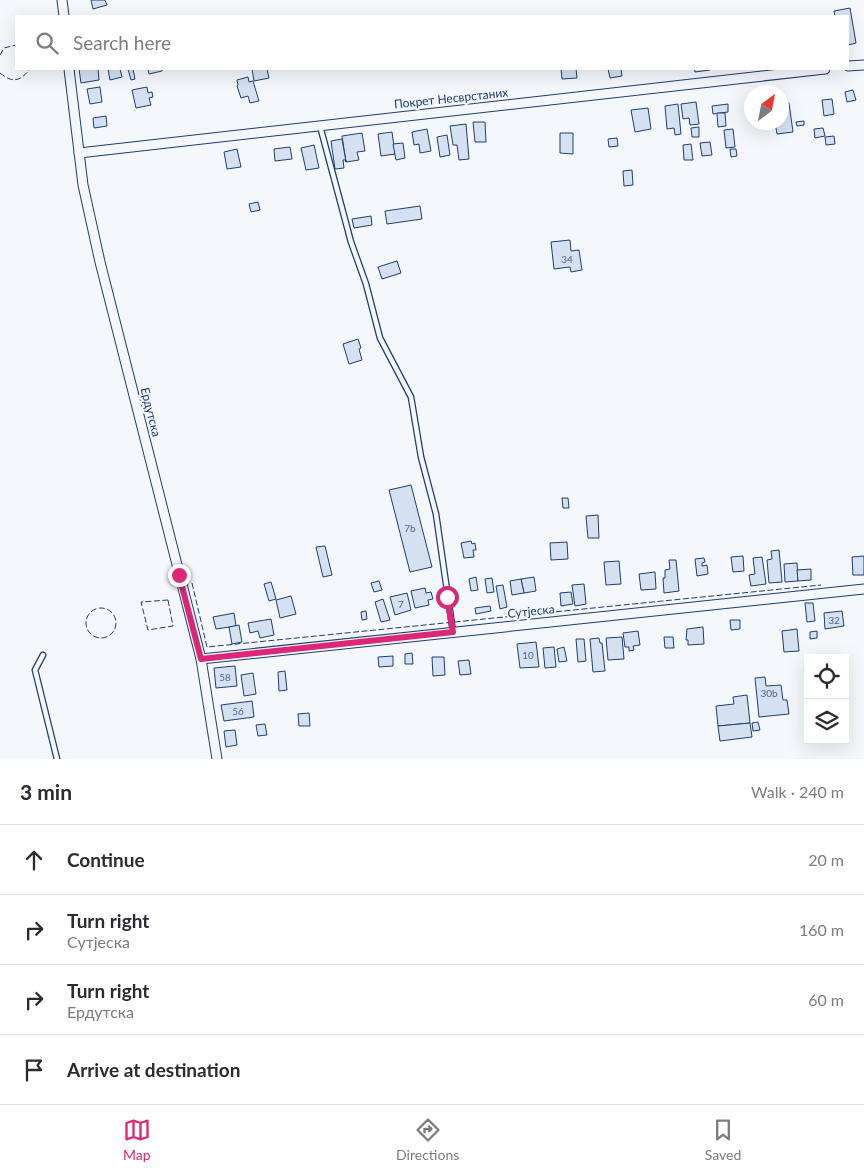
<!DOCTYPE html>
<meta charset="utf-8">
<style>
body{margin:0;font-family:Lato,sans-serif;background:#f2f2f3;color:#2b2b33}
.controls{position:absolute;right:15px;bottom:15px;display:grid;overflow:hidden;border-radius:0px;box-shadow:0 5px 20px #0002}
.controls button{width:45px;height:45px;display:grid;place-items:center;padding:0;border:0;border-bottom:1px solid #e1e1e2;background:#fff;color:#2b2b33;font:25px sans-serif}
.compass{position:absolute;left:744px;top:85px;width:45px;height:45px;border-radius:50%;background:#fff;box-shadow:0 5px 20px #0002;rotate:32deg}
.stop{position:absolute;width:15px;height:15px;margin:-11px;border:4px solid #db2777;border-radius:50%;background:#fff}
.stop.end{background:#db2777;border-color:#fff;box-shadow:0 1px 5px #0008}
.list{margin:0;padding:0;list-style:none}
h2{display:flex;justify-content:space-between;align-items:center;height:65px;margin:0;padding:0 20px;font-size:21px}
h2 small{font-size:16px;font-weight:400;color:#7c7c81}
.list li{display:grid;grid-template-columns:32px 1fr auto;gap:15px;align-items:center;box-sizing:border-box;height:70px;padding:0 20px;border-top:1px solid #e1e1e2}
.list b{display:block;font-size:19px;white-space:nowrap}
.list p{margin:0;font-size:16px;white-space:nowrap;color:#7c7c81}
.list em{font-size:16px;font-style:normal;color:#7c7c81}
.icon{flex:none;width:28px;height:28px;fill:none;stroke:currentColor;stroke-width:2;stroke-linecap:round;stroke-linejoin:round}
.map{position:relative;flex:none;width:864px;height:759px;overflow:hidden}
.search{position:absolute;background:#fff;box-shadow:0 5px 20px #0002;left:15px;right:15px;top:15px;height:55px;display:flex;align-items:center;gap:12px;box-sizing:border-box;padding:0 18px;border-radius:0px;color:#7c7c81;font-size:19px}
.sheet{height:345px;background:#fff}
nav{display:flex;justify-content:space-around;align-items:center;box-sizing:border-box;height:70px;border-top:1px solid #e1e1e2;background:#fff;font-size:14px;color:#7c7c81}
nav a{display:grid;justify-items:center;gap:2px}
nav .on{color:#db2777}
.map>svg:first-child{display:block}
.building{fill:#d5e0f0;stroke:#1d3f73}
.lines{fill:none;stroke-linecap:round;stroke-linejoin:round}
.lane-casing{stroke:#1d3f73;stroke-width:7}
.street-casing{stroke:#1d3f73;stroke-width:11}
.lane{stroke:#f4f7fb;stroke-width:4.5}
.street{stroke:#f4f7fb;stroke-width:9}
.fence{stroke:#1d3f73;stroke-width:1;stroke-dasharray:6 2.5;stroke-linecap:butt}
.route{stroke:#db2777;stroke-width:6}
.labels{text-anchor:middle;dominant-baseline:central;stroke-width:4;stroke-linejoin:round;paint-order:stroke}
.number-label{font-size:10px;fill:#4b6792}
.street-label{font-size:12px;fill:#1d3f73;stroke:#f4f7fb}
</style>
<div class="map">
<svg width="864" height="759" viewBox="0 0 864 759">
<rect width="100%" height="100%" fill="#f4f7fb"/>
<g class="building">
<path d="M 91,0 L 105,0 L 107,5 L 93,9 Z"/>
<path d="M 850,8 L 856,43 L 848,45 L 848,16 L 835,16 L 834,11 Z"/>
<path d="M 79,69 L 98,69 L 99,80 L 81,83 Z"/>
<path d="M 108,69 L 120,69 L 122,77 L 110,80 Z"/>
<path d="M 128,69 L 133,69 L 135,79 L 131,80 Z"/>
<path d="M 148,69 L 162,69 L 162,71 L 149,74 Z"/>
<path d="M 252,69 L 267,69 L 269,78 L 254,81 Z"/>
<path d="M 561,69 L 576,69 L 577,78 L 562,79 Z"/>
<path d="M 608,69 L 621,69 L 622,76 L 610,78 Z"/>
<path d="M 694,69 L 709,69 L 710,70 L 695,72 Z"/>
<path d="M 248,77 L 249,82 L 253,81 L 259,101 L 250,103 L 248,96 L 241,98 L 237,86 L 238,85 L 237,80 Z"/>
<path d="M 100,87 L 102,102 L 90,104 L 87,89 Z"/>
<path d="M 147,87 L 148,93 L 152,92 L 153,97 L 149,98 L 151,105 L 136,108 L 132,90 Z"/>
<path d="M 853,90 L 856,100 L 847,102 L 845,92 Z"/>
<path d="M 832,99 L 834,114 L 824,116 L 822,100 Z"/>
<path d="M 696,102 L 699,124 L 690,125 L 689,118 L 683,119 L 681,104 Z"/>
<path d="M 782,103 L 789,103 L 793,132 L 777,134 L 775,122 L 782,122 Z"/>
<path d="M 678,104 L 681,134 L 675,135 L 674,128 L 667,129 L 665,106 Z"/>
<path d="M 728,104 L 728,112 L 713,114 L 712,106 Z"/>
<path d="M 648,108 L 651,129 L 635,132 L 631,110 Z"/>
<path d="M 717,113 L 725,113 L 726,126 L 718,127 Z"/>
<path d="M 106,116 L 107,126 L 94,128 L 93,118 Z"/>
<path d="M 804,121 L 804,125 L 797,126 L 796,122 Z"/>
<path d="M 473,122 L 485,122 L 486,142 L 475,142 Z"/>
<path d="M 466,124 L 469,159 L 459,160 L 457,145 L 453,145 L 450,126 Z"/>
<path d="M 699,127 L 699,137 L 692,137 L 691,128 Z"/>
<path d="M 823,128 L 825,136 L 815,138 L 814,129 Z"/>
<path d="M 427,129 L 431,151 L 420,153 L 419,144 L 414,145 L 412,132 Z"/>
<path d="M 733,129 L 735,147 L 726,148 L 724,130 Z"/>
<path d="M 392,132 L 395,154 L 381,156 L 378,134 Z"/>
<path d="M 362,133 L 365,151 L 357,152 L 359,160 L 346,162 L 342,136 Z"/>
<path d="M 560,133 L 573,133 L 573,154 L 560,153 Z"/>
<path d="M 447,135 L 450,155 L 440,157 L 437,137 Z"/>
<path d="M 834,136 L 835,144 L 826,145 L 825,137 Z"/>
<path d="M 617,138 L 618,146 L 609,147 L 608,139 Z"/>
<path d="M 342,139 L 346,162 L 346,160 L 343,160 L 344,168 L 335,169 L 331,141 Z"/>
<path d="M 710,142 L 712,155 L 702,156 L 700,143 Z"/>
<path d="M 403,143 L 405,158 L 396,160 L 393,144 Z"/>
<path d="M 691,144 L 693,160 L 684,160 L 683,145 Z"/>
<path d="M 314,145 L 319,168 L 306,170 L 301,148 Z"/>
<path d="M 290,147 L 292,159 L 275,161 L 274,149 Z"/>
<path d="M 237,149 L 241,167 L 227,169 L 224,152 Z"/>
<path d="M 730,149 L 736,149 L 737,156 L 731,157 Z"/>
<path d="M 632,170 L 633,185 L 624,186 L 623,171 Z"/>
<path d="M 258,202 L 260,210 L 251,212 L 249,204 Z"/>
<path d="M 420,206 L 422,219 L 387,224 L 385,211 Z"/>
<path d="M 371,216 L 372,225 L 354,228 L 352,219 Z"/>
<path d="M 570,240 L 571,251 L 579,250 L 582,270 L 571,272 L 570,267 L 554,269 L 551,242 Z"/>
<path d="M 397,261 L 401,273 L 382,279 L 378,267 Z"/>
<path d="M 358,339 L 361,348 L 359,349 L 362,360 L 349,364 L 343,344 Z"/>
<path d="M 411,485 L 432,567 L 410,572 L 389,490 Z"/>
<path d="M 562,498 L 568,498 L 569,508 L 563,508 Z"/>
<path d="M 598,515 L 599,538 L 588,538 L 586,516 Z"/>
<path d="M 471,541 L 472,544 L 475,543 L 476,550 L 473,550 L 474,557 L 464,558 L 461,543 Z"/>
<path d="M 567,542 L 568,559 L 551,560 L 550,543 Z"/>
<path d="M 325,546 L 332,575 L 323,577 L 316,547 Z"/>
<path d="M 779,550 L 782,582 L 769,583 L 767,560 L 772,559 L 771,551 Z"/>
<path d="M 743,556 L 744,571 L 733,572 L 731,557 Z"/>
<path d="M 864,556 L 864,575 L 853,575 L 852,557 Z"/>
<path d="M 762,557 L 766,584 L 751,586 L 749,575 L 755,574 L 753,558 Z"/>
<path d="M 704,558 L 705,562 L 702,563 L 702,566 L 707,565 L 708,574 L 697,576 L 695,559 Z"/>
<path d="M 669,560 L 676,560 L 679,591 L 664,593 L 663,578 L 665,578 L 665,570 L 670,569 Z"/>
<path d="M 619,561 L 621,584 L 606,585 L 604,562 Z"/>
<path d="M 797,563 L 798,581 L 785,582 L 784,564 Z"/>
<path d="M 811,569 L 811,580 L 798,581 L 797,570 Z"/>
<path d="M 655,572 L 656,589 L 641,590 L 639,574 Z"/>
<path d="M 476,577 L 478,590 L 471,591 L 469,579 Z"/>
<path d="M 534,577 L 536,591 L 524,593 L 521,579 Z"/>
<path d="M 492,578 L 494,592 L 487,593 L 485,579 Z"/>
<path d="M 521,579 L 524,593 L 512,595 L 510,581 Z"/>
<path d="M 379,581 L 382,590 L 374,592 L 371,583 Z"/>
<path d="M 271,582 L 276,599 L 269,601 L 264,584 Z"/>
<path d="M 584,584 L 586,604 L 575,606 L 572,585 Z"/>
<path d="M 503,585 L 507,607 L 500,609 L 496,586 Z"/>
<path d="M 425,588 L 426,593 L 431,592 L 433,599 L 428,600 L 429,605 L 415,608 L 411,591 Z"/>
<path d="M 571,592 L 573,604 L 561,606 L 560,593 Z"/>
<path d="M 407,593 L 411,610 L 395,615 L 390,597 Z"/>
<path d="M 291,596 L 296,614 L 280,618 L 276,600 Z"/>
<path d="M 383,599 L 390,620 L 381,622 L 375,602 Z"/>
<path d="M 805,603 L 813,603 L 815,621 L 807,622 Z"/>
<path d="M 490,606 L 491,611 L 476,614 L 475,608 Z"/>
<path d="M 366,611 L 367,619 L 362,620 L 361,612 Z"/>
<path d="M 842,611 L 844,626 L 825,629 L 824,613 Z"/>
<path d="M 234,613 L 236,626 L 216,629 L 213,617 Z"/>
<path d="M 271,619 L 274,635 L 260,638 L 258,631 L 250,633 L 248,623 Z"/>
<path d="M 730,620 L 740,620 L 740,629 L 731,630 Z"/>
<path d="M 239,625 L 242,642 L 232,644 L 229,627 Z"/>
<path d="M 703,627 L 704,644 L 688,645 L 688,640 L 686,640 L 687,629 Z"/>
<path d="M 797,629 L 799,651 L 784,652 L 782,631 Z"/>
<path d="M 638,631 L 640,645 L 633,646 L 634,650 L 629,651 L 629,647 L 625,647 L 623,633 Z"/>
<path d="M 817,631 L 817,638 L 810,639 L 810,632 Z"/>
<path d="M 622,637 L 624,659 L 608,660 L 606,638 Z"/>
<path d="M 664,637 L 673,637 L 674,648 L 665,648 Z"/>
<path d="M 599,638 L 600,643 L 602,643 L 605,671 L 593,672 L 590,639 Z"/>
<path d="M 576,639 L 584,639 L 586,661 L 578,662 Z"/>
<path d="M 536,642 L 539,667 L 520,668 L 517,644 Z"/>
<path d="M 554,647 L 556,667 L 545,668 L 543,648 Z"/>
<path d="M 564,647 L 567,661 L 559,662 L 557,649 Z"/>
<path d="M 412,653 L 413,664 L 405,664 L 405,654 Z"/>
<path d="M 393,656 L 393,666 L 379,667 L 378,657 Z"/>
<path d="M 432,657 L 444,657 L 445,675 L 433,676 Z"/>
<path d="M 469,660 L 471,674 L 460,675 L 458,661 Z"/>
<path d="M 235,666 L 237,686 L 216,688 L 214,668 Z"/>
<path d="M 285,671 L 287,690 L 279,691 L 278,672 Z"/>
<path d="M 253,673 L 256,694 L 244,696 L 241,675 Z"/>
<path d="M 765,677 L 766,686 L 781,685 L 783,700 L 787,700 L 789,714 L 759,717 L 755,678 Z"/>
<path d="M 747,695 L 750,723 L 718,726 L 716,706 L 734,704 L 733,697 Z"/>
<path d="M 252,701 L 254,717 L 224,721 L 221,705 Z"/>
<path d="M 309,713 L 310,726 L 299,726 L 298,714 Z"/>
<path d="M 758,722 L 760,730 L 753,731 L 752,723 Z"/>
<path d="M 750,723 L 752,737 L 720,741 L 718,726 Z"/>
<path d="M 265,724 L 267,735 L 258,736 L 256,725 Z"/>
<path d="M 235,730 L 237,745 L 226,747 L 224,731 Z"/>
</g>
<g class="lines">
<defs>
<g id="lane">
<path d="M 320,126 L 351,242 L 366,284 L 380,338 L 411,397 L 421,457 L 436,514 L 453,632"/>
<path d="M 43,655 L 35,670 L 57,759"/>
</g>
<g id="street">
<path d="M 62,0 L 64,16"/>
<path d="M 848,66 L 864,65"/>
<path d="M 69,69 L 83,185 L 100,262 L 201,659 L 217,759"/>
<path d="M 79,153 L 825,69"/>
<path d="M 201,659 L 864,589"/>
</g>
</defs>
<use href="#lane" class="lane-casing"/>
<use href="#street" class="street-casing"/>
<use href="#lane" class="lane"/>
<use href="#street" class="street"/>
<g class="fence">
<path d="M 0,55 L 4,48 L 16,45"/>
<path d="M 0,73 C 12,83 20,82 30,69"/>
<path d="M 192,583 L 207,647 L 821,585"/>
<path d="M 168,600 L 173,626 L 148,630 L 141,602 Z"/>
<circle cx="101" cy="623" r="15"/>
</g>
</g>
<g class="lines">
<path class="route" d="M 179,575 L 201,659 L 453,632 L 447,597"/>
</g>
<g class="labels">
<g class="number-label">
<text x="567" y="259">34</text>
<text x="410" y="528">7b</text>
<text x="401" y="604">7</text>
<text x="834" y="620">32</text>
<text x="528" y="655">10</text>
<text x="225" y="677">58</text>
<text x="769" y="693">30b</text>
<text x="238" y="711">56</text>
</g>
<g class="street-label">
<text transform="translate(451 98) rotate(-6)">Покрет Несврстаних</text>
<text transform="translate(151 412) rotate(76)">Ердутска</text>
<text transform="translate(531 611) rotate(-6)">Сутјеска</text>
</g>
</g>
</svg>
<div class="controls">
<button><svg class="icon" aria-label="locate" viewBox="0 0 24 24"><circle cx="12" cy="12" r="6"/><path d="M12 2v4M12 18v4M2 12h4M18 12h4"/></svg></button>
<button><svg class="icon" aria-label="layers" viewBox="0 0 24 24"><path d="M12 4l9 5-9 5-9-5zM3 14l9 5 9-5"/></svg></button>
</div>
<svg class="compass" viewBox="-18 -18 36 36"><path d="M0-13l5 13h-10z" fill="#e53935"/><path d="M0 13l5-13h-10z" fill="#7c7c81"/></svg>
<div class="stop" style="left:447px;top:597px"></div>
<div class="stop end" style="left:179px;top:575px"></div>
<div class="search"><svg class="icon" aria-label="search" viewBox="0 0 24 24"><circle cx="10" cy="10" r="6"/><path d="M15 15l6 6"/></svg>Search here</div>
</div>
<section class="sheet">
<h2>3 min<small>Walk · 240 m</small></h2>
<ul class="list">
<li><svg class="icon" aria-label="ahead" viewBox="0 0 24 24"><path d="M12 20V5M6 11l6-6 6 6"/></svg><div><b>Continue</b></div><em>20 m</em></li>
<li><svg class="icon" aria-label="right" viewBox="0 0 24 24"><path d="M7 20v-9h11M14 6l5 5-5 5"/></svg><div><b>Turn right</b><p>Сутјеска</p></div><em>160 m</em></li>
<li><svg class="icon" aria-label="right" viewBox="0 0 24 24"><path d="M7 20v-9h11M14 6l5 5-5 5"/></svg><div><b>Turn right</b><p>Ердутска</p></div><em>60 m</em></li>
<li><svg class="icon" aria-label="arrive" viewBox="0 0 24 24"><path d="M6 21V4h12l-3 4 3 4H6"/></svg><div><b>Arrive at destination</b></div></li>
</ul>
</section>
<nav>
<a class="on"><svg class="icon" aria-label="map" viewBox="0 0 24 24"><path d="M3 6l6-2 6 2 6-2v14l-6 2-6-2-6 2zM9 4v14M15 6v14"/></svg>Map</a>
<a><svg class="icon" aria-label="directions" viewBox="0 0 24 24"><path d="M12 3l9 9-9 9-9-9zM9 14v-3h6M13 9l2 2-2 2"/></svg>Directions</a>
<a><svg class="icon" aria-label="saved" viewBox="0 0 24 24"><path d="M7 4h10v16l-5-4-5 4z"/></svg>Saved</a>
</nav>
